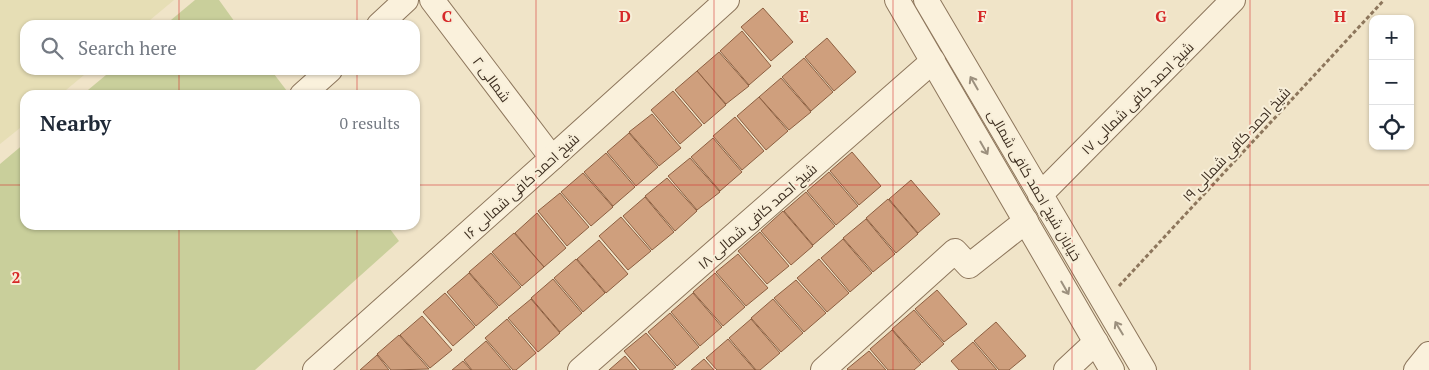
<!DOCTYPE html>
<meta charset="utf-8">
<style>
body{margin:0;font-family:"PT Serif",Cairo,serif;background:#f6f6f7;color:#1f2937}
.controls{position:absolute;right:15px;top:15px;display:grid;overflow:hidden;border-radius:10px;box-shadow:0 1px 4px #0004}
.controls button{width:45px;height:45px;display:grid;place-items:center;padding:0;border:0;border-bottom:1px solid #e0e1e3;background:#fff;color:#1f2937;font:25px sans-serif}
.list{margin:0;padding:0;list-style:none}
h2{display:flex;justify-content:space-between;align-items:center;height:65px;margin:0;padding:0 20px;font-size:21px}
h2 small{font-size:16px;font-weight:400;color:#747a83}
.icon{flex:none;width:28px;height:28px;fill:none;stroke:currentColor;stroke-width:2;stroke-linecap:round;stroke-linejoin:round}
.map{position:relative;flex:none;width:1429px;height:370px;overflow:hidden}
.search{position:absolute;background:#fff;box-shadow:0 1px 4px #0004;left:20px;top:20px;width:400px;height:55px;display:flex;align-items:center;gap:12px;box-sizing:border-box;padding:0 18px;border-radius:15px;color:#747a83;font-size:19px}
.panel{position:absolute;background:#fff;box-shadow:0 1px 4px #0004;left:20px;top:90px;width:400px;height:140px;border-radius:15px}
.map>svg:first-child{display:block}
.farmland{fill:#e6deb5}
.green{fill:#c9cf9b}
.building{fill:#cf9f7d;stroke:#8d5f41}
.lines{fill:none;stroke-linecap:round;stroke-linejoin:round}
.minor-casing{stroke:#8d765c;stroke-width:26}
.path{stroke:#8d765c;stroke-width:3;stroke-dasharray:4 2.5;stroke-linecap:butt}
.minor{stroke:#faf1dc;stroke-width:24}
.oneway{stroke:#9c907e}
.grid{fill:none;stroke:#d62828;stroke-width:1;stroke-opacity:0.55}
.labels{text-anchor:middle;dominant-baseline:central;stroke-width:4;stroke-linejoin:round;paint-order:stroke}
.street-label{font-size:14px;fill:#3d2e20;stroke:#f7eed8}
.grid-label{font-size:16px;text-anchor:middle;font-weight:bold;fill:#d62828;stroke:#f7eed8;stroke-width:4;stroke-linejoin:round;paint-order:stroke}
</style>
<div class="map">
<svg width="1429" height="370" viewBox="0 0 1429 370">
<rect width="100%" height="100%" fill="#f0e4c8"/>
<path class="farmland" d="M 0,0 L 174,0 L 144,25 L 25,25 L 25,70 L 90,70 L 60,95 L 25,95 L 25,124 L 0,144 Z"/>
<g class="green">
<path d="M 195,0 L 219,0 L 237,25 L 165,25 Z"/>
<path d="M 112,70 L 271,70 L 290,95 L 82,95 Z"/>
<path d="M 25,143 L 25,225 L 387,225 L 399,241 L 255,370 L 0,370 L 0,164 Z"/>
</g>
<g class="building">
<path d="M 763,8 L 793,42 L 771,61 L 741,27 Z"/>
<path d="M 742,31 L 771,66 L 749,85 L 720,51 Z"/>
<path d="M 827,38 L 856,72 L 834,91 L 805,57 Z"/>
<path d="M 719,52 L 749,86 L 726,104 L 697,71 Z"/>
<path d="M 804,58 L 833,92 L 811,111 L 782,77 Z"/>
<path d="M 697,71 L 726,105 L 704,124 L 675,90 Z"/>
<path d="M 781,78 L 811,112 L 789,130 L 759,97 Z"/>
<path d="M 673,91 L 702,125 L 680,144 L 651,110 Z"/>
<path d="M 759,97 L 788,131 L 766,150 L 737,116 Z"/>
<path d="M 652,114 L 681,148 L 659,166 L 629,132 Z"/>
<path d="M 735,117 L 764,151 L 742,170 L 713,136 Z"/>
<path d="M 629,133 L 658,167 L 636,186 L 607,152 Z"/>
<path d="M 713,138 L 742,172 L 720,191 L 691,157 Z"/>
<path d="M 852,152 L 881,186 L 859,205 L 830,171 Z"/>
<path d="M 606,153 L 635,187 L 613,206 L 584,172 Z"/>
<path d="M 690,158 L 720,192 L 697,210 L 668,176 Z"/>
<path d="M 829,172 L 858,206 L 836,225 L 807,191 Z"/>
<path d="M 583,173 L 613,207 L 591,226 L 561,192 Z"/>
<path d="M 667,178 L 697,211 L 675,231 L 645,196 Z"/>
<path d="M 911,180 L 940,214 L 918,233 L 889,199 Z"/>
<path d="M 806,192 L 835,226 L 813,245 L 784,211 Z"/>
<path d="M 560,193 L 589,227 L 567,246 L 538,211 Z"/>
<path d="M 645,197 L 674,232 L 652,250 L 623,216 Z"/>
<path d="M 888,199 L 918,234 L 896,253 L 866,218 Z"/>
<path d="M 783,211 L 813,246 L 791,265 L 761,231 Z"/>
<path d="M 537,213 L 566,248 L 544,267 L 515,233 Z"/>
<path d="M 621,217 L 651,251 L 628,270 L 599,236 Z"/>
<path d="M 866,219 L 895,254 L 873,272 L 843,238 Z"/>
<path d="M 760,232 L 789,266 L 767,284 L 738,251 Z"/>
<path d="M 514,233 L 544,267 L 522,286 L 492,252 Z"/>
<path d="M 843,239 L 872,273 L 850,292 L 821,258 Z"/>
<path d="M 599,240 L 628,274 L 606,293 L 577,259 Z"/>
<path d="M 491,253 L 521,287 L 499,306 L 469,272 Z"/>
<path d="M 738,254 L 768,288 L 746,306 L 716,272 Z"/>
<path d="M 576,259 L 605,293 L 583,312 L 554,278 Z"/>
<path d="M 819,259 L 849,293 L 827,312 L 797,278 Z"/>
<path d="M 469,273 L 498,307 L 476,326 L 447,292 Z"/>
<path d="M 715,273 L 745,307 L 723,326 L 693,292 Z"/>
<path d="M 553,279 L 582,313 L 560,332 L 531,298 Z"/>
<path d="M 796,280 L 826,313 L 804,332 L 774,298 Z"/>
<path d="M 937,290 L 967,324 L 944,342 L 915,309 Z"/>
<path d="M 445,293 L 475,327 L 453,346 L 423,312 Z"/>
<path d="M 693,293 L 722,327 L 700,346 L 671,312 Z"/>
<path d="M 531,299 L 560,333 L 538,352 L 508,318 Z"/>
<path d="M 773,299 L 803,333 L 781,352 L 751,318 Z"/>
<path d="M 914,310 L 944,344 L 922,363 L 892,329 Z"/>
<path d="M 670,313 L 699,347 L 677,366 L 648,332 Z"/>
<path d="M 422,316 L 452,350 L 430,368 L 400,335 Z"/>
<path d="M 507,319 L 536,353 L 516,370 L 513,370 L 485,338 Z"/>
<path d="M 751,319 L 780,353 L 760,370 L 756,370 L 729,338 Z"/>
<path d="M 996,322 L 1026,356 L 1009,370 L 999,370 L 974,341 Z"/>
<path d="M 892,330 L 921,364 L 914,370 L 888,370 L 870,349 Z"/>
<path d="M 646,333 L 676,367 L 672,370 L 640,370 L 624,351 Z"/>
<path d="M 399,335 L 429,369 L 391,370 L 377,354 Z"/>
<path d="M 728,339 L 755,370 L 717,370 L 706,358 Z"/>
<path d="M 486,341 L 511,370 L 472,370 L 464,360 Z"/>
<path d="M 973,342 L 997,370 L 959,370 L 951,361 Z"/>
<path d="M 869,351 L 886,370 L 848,370 L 847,369 Z"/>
<path d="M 377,355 L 389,370 L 360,370 Z"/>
<path d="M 625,356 L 637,370 L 609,370 Z"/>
<path d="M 704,359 L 714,370 L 691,370 Z"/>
<path d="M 463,361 L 471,370 L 452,370 Z"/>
</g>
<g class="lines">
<defs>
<g id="minor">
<path d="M 432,0 L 552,158"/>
<path d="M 897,0 L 1112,370"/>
<path d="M 926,0 L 1144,370"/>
<path d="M 379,25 L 406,0"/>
<path d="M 302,95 L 330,70"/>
<path d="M 1040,195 L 1233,0"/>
<path d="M 315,370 L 552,158 L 727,0"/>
<path d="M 580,370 L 933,61"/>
<path d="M 823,370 L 955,251 L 969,266 L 1026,221"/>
<path d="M 1066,370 L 1096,342"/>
<path d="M 1416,370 L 1429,354"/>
</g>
</defs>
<use href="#minor" class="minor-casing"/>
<path class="path" d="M 1119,286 L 1384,0"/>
<use href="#minor" class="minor"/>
</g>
<defs><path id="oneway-shaft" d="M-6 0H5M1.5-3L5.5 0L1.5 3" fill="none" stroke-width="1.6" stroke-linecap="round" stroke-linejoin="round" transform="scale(1.25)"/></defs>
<g class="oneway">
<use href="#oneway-shaft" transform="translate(974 83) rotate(-120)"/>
<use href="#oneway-shaft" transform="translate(984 148) rotate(60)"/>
<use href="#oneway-shaft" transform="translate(1065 288) rotate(60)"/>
<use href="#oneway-shaft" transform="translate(1119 328) rotate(-121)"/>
</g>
<path class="grid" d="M 179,0 L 179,25M 357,0 L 357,25M 536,0 L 536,370M 714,0 L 714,370M 893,0 L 893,370M 1072,0 L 1072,370M 1250,0 L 1250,370M 179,70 L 179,95M 357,70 L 357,95M 0,185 L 25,185M 415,185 L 1429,185M 179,225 L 179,370M 357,225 L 357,370"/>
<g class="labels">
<g class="street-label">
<text transform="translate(492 79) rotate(53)">۲ شمالی</text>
<text transform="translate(1137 98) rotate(-45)">شیخ احمد کافی شمالی ۱۷</text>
<text transform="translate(1236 144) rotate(-47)">شیخ احمد کافی شمالی ۱۹</text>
<text transform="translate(1035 185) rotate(60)">خیابان شیخ احمد کافی شمالی</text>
<text transform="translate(521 186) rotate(-42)">شیخ احمد کافی شمالی ۱۶</text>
<text transform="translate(757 216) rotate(-41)">شیخ احمد کافی شمالی ۱۸</text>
</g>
</g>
<g class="grid-label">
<text x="447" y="22">C</text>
<text x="625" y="22">D</text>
<text x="804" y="22">E</text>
<text x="982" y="22">F</text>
<text x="1161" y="22">G</text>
<text x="1340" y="22">H</text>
<text x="16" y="283">2</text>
</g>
</svg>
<div class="controls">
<button>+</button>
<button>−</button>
<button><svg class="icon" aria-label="locate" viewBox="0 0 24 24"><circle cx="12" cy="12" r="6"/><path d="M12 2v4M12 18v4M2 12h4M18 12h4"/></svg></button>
</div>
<div class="search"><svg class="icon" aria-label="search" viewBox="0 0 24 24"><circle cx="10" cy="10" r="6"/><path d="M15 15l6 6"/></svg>Search here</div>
<section class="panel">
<h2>Nearby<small>0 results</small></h2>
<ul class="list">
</ul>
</section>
</div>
